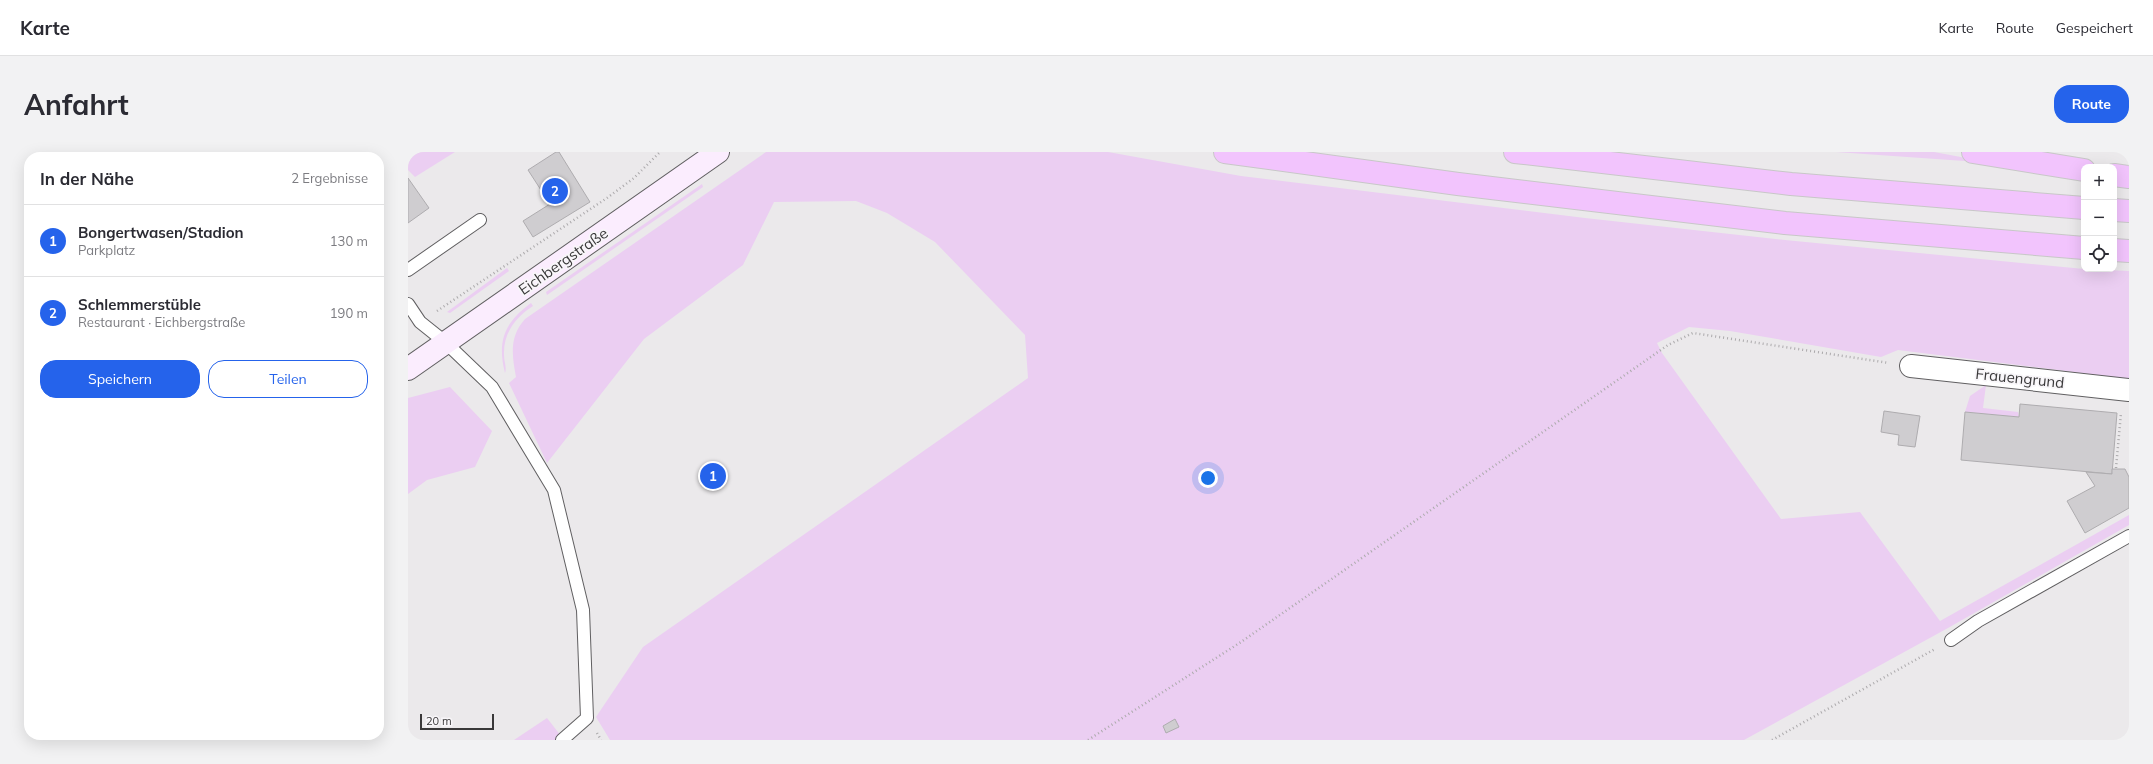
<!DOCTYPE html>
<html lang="de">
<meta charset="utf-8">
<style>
body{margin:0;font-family:Mulish,sans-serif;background:#f2f2f3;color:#2b2b33}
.controls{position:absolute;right:12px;top:12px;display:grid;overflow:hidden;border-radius:8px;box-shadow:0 4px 16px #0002}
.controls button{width:36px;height:36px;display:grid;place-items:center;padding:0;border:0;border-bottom:1px solid #e1e1e2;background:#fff;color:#2b2b33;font:20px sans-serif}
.scale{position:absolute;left:12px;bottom:10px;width:74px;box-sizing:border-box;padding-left:4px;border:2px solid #393839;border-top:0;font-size:11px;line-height:14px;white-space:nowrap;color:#393839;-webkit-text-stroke:3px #f8f6f9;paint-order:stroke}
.you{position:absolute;left:800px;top:326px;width:14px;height:14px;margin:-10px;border:3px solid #fff;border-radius:50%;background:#1a73e8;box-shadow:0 0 0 6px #1a73e833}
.badge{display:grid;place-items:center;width:26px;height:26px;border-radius:50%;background:#2563eb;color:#fff;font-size:13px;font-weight:700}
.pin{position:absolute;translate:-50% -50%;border:2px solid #fff;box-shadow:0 1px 4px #0006}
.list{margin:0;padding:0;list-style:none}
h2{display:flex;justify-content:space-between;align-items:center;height:52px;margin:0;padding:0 16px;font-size:17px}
h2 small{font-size:13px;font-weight:400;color:#7c7c81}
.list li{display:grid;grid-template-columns:26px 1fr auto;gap:12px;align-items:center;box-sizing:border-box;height:72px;padding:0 16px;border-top:1px solid #e1e1e2}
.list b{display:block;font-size:15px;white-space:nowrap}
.list p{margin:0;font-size:13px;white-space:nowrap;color:#7c7c81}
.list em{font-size:13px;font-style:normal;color:#7c7c81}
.actions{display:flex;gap:8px;padding:12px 16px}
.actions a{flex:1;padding:9px 0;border:1px solid #2563eb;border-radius:16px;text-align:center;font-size:14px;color:#2563eb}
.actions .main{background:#2563eb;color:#fff}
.icon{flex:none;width:22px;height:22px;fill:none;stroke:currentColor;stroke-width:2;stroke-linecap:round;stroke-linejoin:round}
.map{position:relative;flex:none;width:1721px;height:588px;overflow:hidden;border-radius:16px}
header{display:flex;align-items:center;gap:24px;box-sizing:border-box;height:56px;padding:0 20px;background:#fff;border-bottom:1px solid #e1e1e2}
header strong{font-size:19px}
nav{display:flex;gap:22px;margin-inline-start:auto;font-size:14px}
.intro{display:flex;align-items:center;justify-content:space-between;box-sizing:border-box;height:96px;padding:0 24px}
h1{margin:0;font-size:28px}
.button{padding:10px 18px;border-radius:16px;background:#2563eb;color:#fff;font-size:14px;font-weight:700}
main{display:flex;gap:24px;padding:0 24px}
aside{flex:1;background:#fff;border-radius:16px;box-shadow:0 4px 16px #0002}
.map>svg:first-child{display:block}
.green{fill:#ebcef2}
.building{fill:#cfcdd0;stroke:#aeacaf}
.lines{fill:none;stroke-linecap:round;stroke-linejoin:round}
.lane-casing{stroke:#605f61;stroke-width:14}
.street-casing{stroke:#605f61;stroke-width:24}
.secondary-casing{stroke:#605f61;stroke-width:24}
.highway-casing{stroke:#c8c7c8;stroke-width:24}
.path{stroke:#acaaac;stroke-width:2.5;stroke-dasharray:1 3;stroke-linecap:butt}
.lane{stroke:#fff;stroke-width:12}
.street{stroke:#fff;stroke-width:22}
.secondary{stroke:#fbedfe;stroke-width:22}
.highway{stroke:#f2c4fd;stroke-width:22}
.labels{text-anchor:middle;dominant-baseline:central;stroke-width:3.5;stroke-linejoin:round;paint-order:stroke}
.street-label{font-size:15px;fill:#393839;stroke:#f8f6f9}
</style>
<header>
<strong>Karte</strong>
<nav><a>Karte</a><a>Route</a><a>Gespeichert</a></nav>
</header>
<div class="intro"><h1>Anfahrt</h1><a class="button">Route</a></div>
<main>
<aside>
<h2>In der Nähe<small>2 Ergebnisse</small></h2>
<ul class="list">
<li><span class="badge">1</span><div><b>Bongertwasen/Stadion</b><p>Parkplatz</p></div><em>130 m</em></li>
<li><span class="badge">2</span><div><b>Schlemmerstüble</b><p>Restaurant · Eichbergstraße</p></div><em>190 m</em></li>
</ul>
<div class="actions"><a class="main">Speichern</a><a>Teilen</a></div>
</aside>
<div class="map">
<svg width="1721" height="588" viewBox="0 0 1721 588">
<rect width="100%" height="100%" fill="#ebe9eb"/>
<g class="green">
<path d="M 0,0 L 47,0 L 7,25 L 0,18 Z"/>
<path d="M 358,0 L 700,0 L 833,24 L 1177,66 L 1377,88 L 1676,117 L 1721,119 L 1721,227 L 1490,198 L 1473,205 L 1322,179 L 1281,175 L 1249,191 L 1254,201 L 1373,367 L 1452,360 L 1532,469 L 1721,363 L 1721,373 L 1540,476 L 1336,588 L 202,588 L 188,565 L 235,495 L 620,226 L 617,183 L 527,90 L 479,61 L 448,49 L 366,50 L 335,113 L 236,187 L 139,311 L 101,231 L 108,225 C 104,203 101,185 117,167 Z"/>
<path d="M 1428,0 L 1526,0 L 1585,11 Z"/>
<path d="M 294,32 L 295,35 L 139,143 L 138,140 Z"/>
<path d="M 99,116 L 101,119 L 42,161 L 39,160 Z"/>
<path d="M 123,151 L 125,154 C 108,165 95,181 96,203 C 96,210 99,215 97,221 C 89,189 96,171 123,151 Z"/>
<path d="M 1578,233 L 1575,256 L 1610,260 L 1611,265 L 1557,260 L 1562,244 Z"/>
<path d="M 42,235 L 84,279 L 67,315 L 19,328 L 0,342 L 0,246 Z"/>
<path d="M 139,566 L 153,584 L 147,588 L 106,588 Z"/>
</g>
<g class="building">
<path d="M 148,0 L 151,0 L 182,50 L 125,85 L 115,69 L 142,52 L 120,18 Z"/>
<path d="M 0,26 L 21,56 L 0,71 Z"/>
<path d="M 1612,252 L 1709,261 L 1704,322 L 1553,308 L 1557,260 L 1611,265 Z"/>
<path d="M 1476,259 L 1512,264 L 1507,295 L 1490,293 L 1491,283 L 1473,280 Z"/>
<path d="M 1704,317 L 1717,317 L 1721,325 L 1721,356 L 1677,381 L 1659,349 L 1687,334 L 1678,320 L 1704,322 Z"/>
<path d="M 767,567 L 771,575 L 758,581 L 755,574 Z"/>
</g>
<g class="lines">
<defs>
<g id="lane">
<path d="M 0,118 L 72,68"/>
<path d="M 0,152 L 12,170 L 37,190 L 84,235 L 146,338 L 175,458 L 179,566 L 154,588"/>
<path d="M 1543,488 L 1570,469 L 1721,384"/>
</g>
<path id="street" d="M 1503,214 L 1721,238"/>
<path id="secondary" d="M 0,217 L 310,0"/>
<g id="highway">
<path d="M 817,0 L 1050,32 L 1377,71 L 1676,96"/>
<path d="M 1107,0 L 1383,32 L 1676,56"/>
<path d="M 1565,0 L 1676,18"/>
<path d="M 1706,23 L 1721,25"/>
<path d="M 1706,58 L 1721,59"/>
<path d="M 1706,98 L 1721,99"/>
</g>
</defs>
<use href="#lane" class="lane-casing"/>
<use href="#street" class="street-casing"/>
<use href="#secondary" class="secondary-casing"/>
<use href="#highway" class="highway-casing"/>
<g class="path">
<path d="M 29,159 L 199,46 L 226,26 L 252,0"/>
<path d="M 1708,316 L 1713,261"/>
<path d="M 189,581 L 193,588"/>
<path d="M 680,588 L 833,490 L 1260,193 L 1285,181 L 1481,211"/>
<path d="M 1364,588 L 1527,497"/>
</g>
<use href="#lane" class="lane"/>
<use href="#street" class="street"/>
<use href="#secondary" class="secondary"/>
<use href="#highway" class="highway"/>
</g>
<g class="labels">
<g class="street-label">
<text transform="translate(155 109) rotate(-35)">Eichbergstraße</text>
<text transform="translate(1612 226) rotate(6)">Frauengrund</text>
</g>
</g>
</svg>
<div class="controls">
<button>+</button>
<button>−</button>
<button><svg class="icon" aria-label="locate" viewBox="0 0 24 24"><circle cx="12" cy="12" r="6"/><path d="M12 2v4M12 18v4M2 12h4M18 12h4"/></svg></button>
</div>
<div class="scale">20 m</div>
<div class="you"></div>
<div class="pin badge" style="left:305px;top:324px">1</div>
<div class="pin badge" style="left:147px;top:39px">2</div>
</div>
</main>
